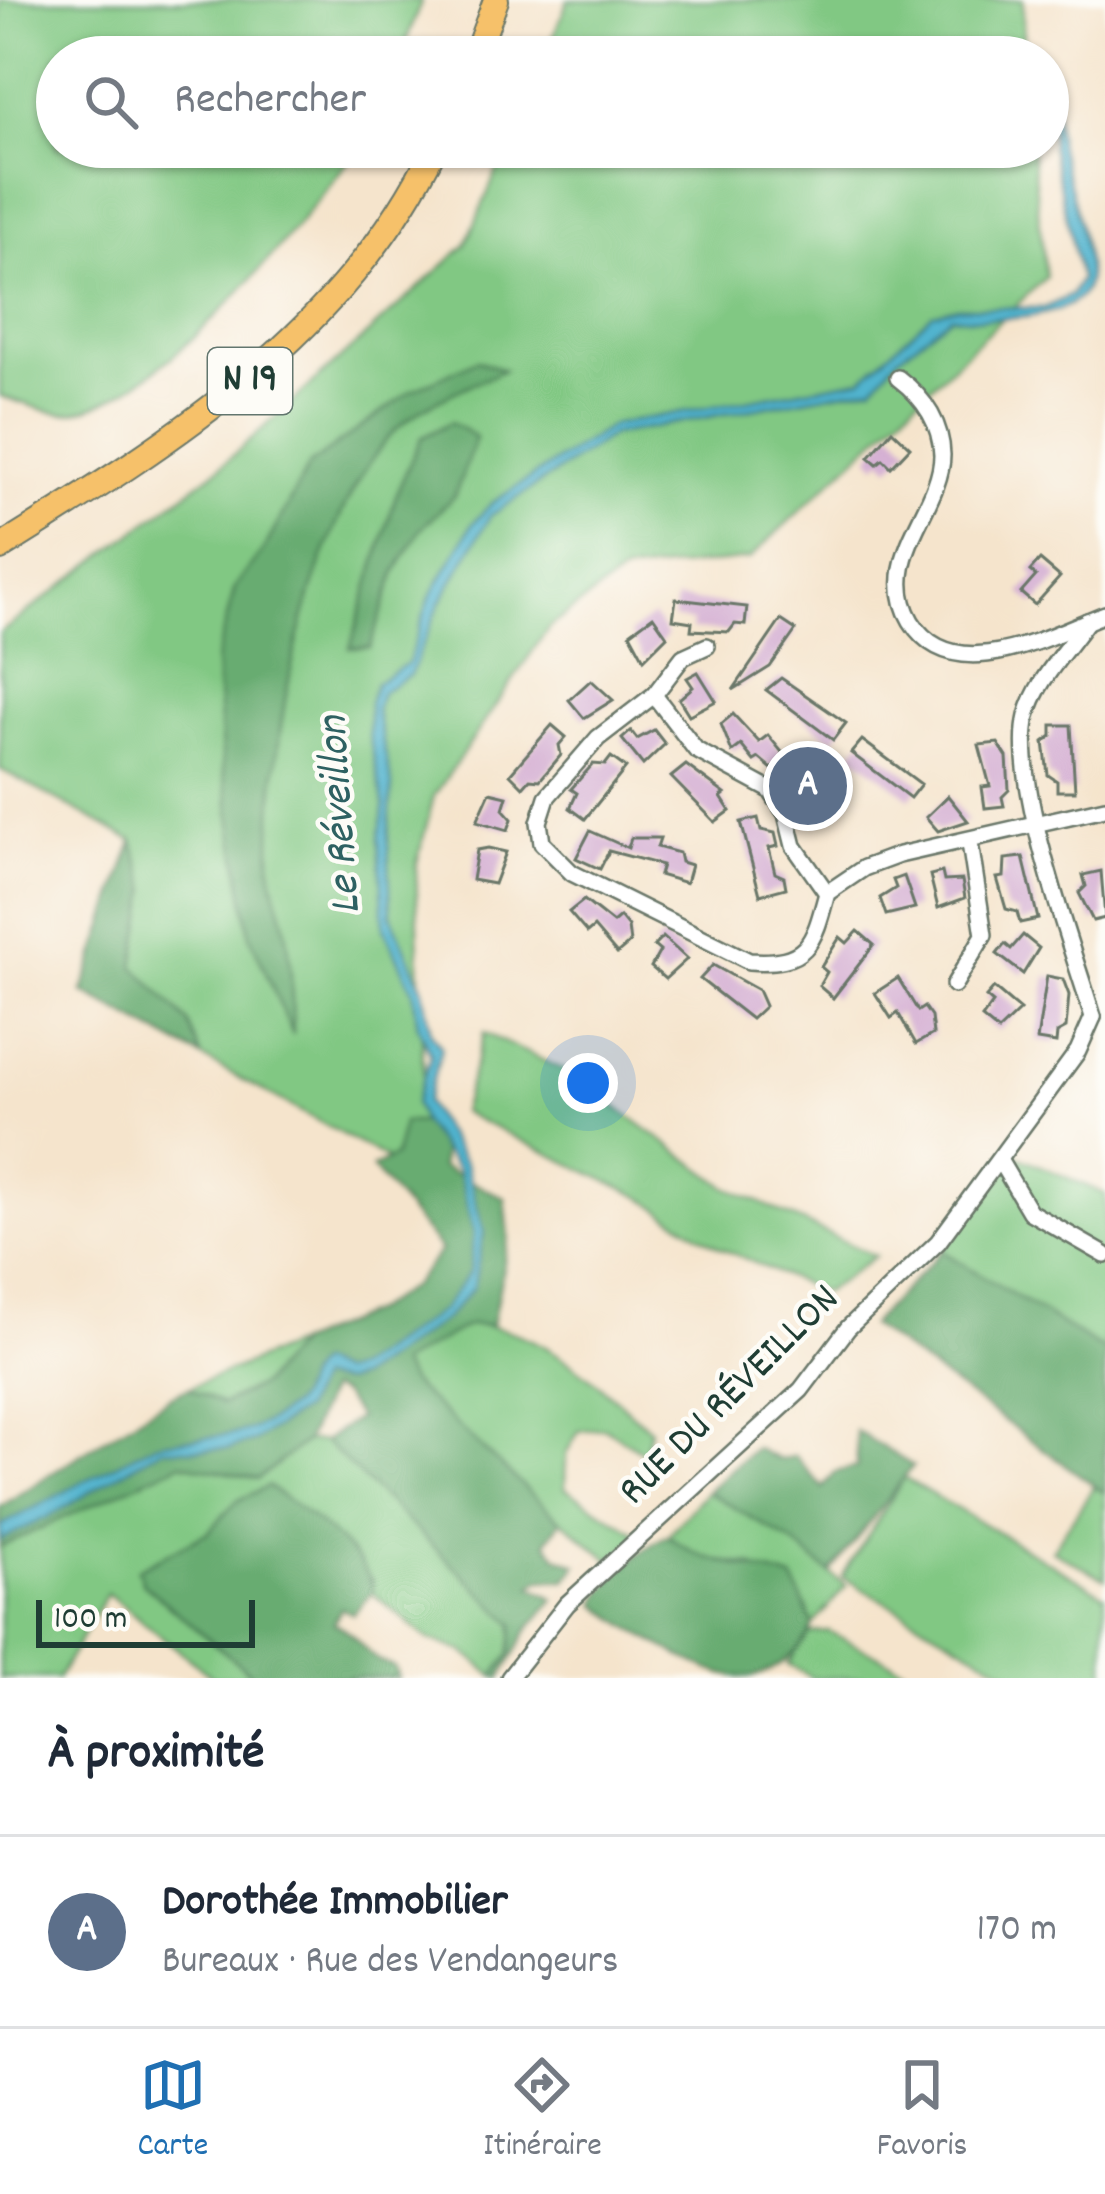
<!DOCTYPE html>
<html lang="fr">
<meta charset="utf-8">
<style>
body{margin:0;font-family:Dekko,sans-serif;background:#f2f2f3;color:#1f2937}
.scale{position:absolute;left:36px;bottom:30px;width:219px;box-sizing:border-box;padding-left:12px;border:6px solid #1f3d34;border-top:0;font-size:33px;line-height:42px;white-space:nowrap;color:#1f3d34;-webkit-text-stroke:9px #fdfcf7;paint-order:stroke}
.you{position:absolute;left:588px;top:1083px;width:42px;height:42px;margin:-30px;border:9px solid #fff;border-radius:50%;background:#1a73e8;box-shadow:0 0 0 18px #1a73e833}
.badge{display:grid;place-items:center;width:78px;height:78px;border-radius:50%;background:#1f6fb2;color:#fff;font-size:39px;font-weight:700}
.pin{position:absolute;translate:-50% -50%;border:6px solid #fff;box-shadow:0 3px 12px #0006}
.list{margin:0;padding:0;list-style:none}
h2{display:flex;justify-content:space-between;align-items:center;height:156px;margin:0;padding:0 48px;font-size:51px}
h2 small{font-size:39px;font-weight:400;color:#747a83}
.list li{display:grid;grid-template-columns:78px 1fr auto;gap:36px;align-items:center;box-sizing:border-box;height:192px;padding:0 48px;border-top:3px solid #e0e1e3}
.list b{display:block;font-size:45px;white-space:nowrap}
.list p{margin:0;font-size:39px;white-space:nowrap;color:#747a83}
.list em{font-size:39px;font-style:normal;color:#747a83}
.icon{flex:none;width:66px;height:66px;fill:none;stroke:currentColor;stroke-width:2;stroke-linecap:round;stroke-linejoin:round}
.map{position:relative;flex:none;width:1105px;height:1678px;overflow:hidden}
.search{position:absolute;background:#fff;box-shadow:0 3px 9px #0004;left:36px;right:36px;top:36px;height:132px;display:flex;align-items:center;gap:30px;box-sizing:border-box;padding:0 42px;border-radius:66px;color:#747a83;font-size:45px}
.sheet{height:348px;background:#fff}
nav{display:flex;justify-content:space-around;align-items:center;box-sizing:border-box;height:168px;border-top:3px solid #e0e1e3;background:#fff;font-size:33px;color:#747a83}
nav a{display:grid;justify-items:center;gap:6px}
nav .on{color:#1f6fb2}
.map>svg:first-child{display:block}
.green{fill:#81c883;stroke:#50825c;stroke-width:3}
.forest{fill:#68ac71;stroke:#447452;stroke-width:3}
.water{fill:#51b4cf;stroke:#387882;stroke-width:3}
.building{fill:#d3acd1}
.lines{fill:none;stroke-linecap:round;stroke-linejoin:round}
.street-casing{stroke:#6a7769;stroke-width:20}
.primary-casing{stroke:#6a7769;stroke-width:28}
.street{stroke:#fff;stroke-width:15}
.primary{stroke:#f6c16b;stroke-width:24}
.labels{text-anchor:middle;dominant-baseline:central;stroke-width:9;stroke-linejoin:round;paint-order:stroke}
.shield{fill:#fdfcf7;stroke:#62766e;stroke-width:3}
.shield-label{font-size:39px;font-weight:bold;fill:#1f3d34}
.street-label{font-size:42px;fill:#1f3d34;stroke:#fdfcf7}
.water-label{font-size:45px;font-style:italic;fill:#2e6162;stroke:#fdfcf7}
</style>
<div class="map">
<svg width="1105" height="1678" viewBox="0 0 1105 1678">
<rect width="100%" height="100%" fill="#fdfcf7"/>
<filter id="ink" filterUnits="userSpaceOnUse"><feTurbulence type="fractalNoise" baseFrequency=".00833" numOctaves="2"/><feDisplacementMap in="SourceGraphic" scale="24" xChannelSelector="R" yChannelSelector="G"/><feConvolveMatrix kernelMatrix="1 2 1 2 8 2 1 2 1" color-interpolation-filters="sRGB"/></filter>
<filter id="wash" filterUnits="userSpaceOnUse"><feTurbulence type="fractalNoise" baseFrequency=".004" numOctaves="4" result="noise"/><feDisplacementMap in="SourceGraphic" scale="48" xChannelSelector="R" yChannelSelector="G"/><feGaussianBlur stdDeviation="2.7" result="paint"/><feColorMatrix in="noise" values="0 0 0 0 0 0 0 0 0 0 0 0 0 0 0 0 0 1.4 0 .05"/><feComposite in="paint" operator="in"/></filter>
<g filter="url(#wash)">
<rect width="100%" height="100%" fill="#f5e4cc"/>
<g class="green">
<path d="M 0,0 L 422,0 L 400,57 L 57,57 L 57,147 L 359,147 C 300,225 169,394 71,413 C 52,416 20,401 0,396 Z"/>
<path d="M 568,0 L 1023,0 L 1023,57 L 545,57 Z"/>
<path d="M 507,147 L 1031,147 L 1046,277 L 749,559 L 623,573 L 549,627 L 434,796 L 416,867 L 427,1181 L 83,992 L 133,841 L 0,769 L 0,633 L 218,469 L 466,245 Z"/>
<path d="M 484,1033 L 568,1072 L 727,1187 L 875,1256 L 824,1293 L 718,1247 L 641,1197 L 461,1112 Z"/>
<path d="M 1018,1156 L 1105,1194 L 1105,1351 L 942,1251 Z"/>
<path d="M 468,1325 C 539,1324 599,1385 650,1429 L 644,1453 L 605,1428 L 579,1431 L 566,1454 L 565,1488 L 641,1536 L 610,1560 L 523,1489 L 412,1384 L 398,1364 Z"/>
<path d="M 298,1343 L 261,1385 L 222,1404 L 188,1388 Z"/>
<path d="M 306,1441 L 324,1441 L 514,1624 L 510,1655 L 494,1676 L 463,1651 L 429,1640 L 372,1592 L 372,1579 L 237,1501 L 209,1532 L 138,1569 L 143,1584 L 256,1678 L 214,1678 L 107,1593 L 58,1678 L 0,1678 L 0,1547 L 182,1463 L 258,1479 Z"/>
<path d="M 904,1478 L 1105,1595 L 1105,1678 L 1019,1678 L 842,1577 Z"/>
<path d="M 1094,1487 L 1105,1493 L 1105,1579 L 1052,1550 Z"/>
<path d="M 707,1491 L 793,1543 L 846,1586 L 813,1625 L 807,1607 L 752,1565 L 695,1558 L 668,1535 Z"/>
<path d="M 828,1631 L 924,1678 L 812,1678 L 788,1664 L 810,1633 Z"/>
</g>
<g class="forest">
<path d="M 477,360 L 504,370 C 467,387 414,406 387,439 C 305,541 269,735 271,864 C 271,884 281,906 285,926 C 292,962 292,998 293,1035 L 250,936 L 223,767 L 216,660 L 235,587 L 265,548 L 309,465 L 411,391 Z"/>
<path d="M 451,422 L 476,437 L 455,495 L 420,530 L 396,571 L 370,647 L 350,648 L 397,492 L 421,438 Z"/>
<path d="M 133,841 L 148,890 L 134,966 L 188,1022 L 201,1056 L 83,992 Z"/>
<path d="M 403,1122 L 422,1122 L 443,1146 L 441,1167 L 505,1198 L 509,1237 L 492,1325 L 468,1325 L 399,1364 L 412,1384 L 561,1521 L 546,1542 L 558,1557 L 577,1565 L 567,1580 L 540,1580 L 532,1586 L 555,1599 L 530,1627 L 501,1678 L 494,1676 L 510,1655 L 514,1624 L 324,1441 L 358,1418 L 341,1394 L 329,1389 L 306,1441 L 258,1479 L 182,1463 L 0,1547 L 0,1507 L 171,1396 L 188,1388 L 222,1404 L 261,1385 L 298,1343 L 372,1312 L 413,1285 L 441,1250 L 372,1168 L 395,1156 Z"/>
<path d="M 942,1251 L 1105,1351 L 1105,1493 L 870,1325 Z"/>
<path d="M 856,1431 L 913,1466 L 830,1573 L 793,1543 L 707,1491 L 755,1448 L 780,1460 L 795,1456 L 823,1488 L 835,1472 L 857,1467 Z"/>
<path d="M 268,1486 C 296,1507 371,1555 372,1592 L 353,1614 L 341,1608 L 334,1623 C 362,1635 361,1657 394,1667 L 398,1678 L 256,1678 L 143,1584 L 138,1569 L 208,1532 L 237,1501 Z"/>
<path d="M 668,1535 C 707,1568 744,1562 793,1579 L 813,1625 C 801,1652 771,1678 741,1677 C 705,1676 625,1627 597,1604 C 605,1581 644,1546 668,1535 Z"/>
</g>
<path class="water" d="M 1048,73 C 1058,100 1053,128 1061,156 C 1068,179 1092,263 1087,283 C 1078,324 982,321 951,316 L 897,358 L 874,386 L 612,435 L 490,516 L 440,603 L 410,675 L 381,692 L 376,710 L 392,784 L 388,840 L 391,915 L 423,989 L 431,1033 L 442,1048 L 426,1102 L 466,1165 L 484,1232 L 473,1288 L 446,1318 L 361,1377 L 344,1383 L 318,1379 L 303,1410 L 256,1440 L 229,1449 L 161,1449 L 54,1514 L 0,1540 L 0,1526 L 155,1444 C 208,1432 239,1446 288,1408 C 305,1396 300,1376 318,1363 L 340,1373 L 355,1369 L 442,1310 L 470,1271 L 474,1233 L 458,1171 L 422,1122 L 415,1103 L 431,1055 L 418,1027 L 413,991 L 384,928 L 379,838 L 384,806 L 369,735 L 369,703 L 376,683 L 408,663 L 430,597 L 473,523 L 492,503 L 612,425 L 861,379 L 933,313 L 958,307 L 1044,308 L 1071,295 L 1080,279 L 1051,147 Z"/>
<g id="blocks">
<g class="building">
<path d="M 892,430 L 910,447 L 891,467 L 883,459 L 877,464 L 869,457 Z"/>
<path d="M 1040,560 L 1060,577 L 1035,605 L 1021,593 L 1036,576 L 1030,571 Z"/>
<path d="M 676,599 L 747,607 L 745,625 L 735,624 L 729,632 L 691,630 L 692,622 L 673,619 Z"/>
<path d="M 653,616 L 667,636 L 644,659 L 630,633 Z"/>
<path d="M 781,620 L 796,630 L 770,667 L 733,690 Z"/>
<path d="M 698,672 L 716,701 L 689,715 L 679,699 L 693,687 L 687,678 Z"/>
<path d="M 781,678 L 846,723 L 833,740 L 766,690 Z"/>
<path d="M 591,680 L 613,700 L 584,718 L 569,700 Z"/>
<path d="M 733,714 L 759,742 L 768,735 L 786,757 L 772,769 L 759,758 L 754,761 L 741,745 L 732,752 L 721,724 Z"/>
<path d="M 552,725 L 566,737 L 559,745 L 561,755 L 540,780 L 530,779 L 523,787 L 510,774 Z"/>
<path d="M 1052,725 L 1071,725 L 1075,791 L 1057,791 L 1057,781 L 1048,775 L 1044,742 L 1052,736 Z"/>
<path d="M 654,730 L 665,744 L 643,765 L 622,739 L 631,731 L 637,739 Z"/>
<path d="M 862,740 L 921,784 L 910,798 L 851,753 Z"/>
<path d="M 998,743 L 1007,757 L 1009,790 L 1002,797 L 1004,806 L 985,808 L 982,787 L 990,786 L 979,745 Z"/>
<path d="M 611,757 L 626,768 L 585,819 L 570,808 L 577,793 L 571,789 L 593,764 L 605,765 Z"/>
<path d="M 686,765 L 725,794 L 721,797 L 730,811 L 715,822 L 671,777 Z"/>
<path d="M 808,769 L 831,789 L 810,809 L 799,802 L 802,789 L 794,781 Z"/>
<path d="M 490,792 L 507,796 L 503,809 L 512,819 L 508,830 L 477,821 Z"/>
<path d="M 948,796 L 968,821 L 938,831 L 926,817 Z"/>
<path d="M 758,818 L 761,830 L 775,833 L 778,846 L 769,848 L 775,873 L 784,877 L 786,888 L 760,895 L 741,822 Z"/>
<path d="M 590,831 L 628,848 L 631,838 L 660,838 L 657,847 L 679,853 L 681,862 L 691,865 L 686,883 L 659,875 L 662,865 L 609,851 L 600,869 L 576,858 Z"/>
<path d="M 488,848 L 506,852 L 494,884 L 472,880 L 477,850 Z"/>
<path d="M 1023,857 L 1038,919 L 1020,923 L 1017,912 L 1006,909 L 997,878 L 1004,877 L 1005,859 Z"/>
<path d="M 1101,871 L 1105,918 L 1093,921 L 1079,893 L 1086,886 L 1083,875 Z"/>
<path d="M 942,872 L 944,881 L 962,880 L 965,898 L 938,908 L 930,875 Z"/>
<path d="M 904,876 L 915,908 L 886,915 L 880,898 L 896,888 L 893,880 Z"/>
<path d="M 584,900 L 613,923 L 620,917 L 628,927 L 630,943 L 617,954 L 594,927 L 587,933 L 569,912 Z"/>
<path d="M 858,931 L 874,945 L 833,998 L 819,986 L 827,972 L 821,967 L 840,937 L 847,943 Z"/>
<path d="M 1023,935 L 1039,948 L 1023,974 L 997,954 L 1005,944 L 1011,949 Z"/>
<path d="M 663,937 L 687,959 L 665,979 L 651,967 L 660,951 L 654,946 Z"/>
<path d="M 713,965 L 758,990 L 765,1006 L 751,1019 L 700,979 Z"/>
<path d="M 1047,976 L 1063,979 L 1069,995 L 1066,1028 L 1057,1033 L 1056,1043 L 1037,1040 Z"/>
<path d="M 898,978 L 918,1011 L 924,1007 L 931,1017 L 933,1034 L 916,1044 L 898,1013 L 891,1018 L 875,993 Z"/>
<path d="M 994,988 L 1020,1010 L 998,1031 L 982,1018 L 993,1003 L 986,997 Z"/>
</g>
</g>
</g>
<g filter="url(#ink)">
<use href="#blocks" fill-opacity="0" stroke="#6a7769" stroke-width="3"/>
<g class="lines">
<defs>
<g id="street">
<path d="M 898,378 C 923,397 941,421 942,455 C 942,487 917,520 907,550 C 898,575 898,599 911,621 C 953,690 1050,635 1105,614"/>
<path d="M 1087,621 C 1067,650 1035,682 1027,716 C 1011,784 1072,946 1093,1017"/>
<path d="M 707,646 L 683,657 L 654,695 L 598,738 L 547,797 L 539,822 L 542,843 L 572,873 L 749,961 C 808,965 813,945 827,893 L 864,868 L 899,855 L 1105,808"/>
<path d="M 654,695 L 696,750 L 770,790 L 786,814 L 794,846 L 827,893"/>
<path d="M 954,985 L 984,935 L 970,843"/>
<path d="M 1001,1163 L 1030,1212 L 1105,1255"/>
<path d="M 509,1678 L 567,1604 L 801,1390 L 848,1328 L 938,1242 L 1078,1051 L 1093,1017"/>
</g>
<g id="primary">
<path d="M 475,57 L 496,0"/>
<path d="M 0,548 C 172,441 343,336 435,147"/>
</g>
</defs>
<use href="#street" class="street-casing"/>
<use href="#primary" class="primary-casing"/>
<use href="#street" class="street"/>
<use href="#primary" class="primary"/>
</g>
</g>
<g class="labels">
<rect class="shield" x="208" y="348" width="84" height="66" rx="9"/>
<g class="shield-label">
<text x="250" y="381">N 19</text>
</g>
<g class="street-label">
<text transform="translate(731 1397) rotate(-45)">RUE DU RÉVEILLON</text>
</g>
<g class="water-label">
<text transform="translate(342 815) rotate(-94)">Le Réveillon</text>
</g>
</g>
</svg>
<div class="scale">100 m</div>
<div class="you"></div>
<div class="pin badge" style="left:808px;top:786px;background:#5c6f8a">A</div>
<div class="search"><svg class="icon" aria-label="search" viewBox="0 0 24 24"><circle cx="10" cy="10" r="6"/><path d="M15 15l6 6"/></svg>Rechercher</div>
</div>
<section class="sheet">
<h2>À proximité<small></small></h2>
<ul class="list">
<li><span class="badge" style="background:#5c6f8a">A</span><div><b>Dorothée Immobilier</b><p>Bureaux · Rue des Vendangeurs</p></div><em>170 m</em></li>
</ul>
</section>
<nav>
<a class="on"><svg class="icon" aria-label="map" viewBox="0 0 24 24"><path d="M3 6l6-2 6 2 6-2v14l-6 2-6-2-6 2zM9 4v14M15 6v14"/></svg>Carte</a>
<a><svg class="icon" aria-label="directions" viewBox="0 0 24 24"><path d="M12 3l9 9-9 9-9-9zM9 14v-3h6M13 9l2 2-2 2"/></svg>Itinéraire</a>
<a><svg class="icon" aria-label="saved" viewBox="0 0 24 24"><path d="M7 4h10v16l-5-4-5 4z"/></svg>Favoris</a>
</nav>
